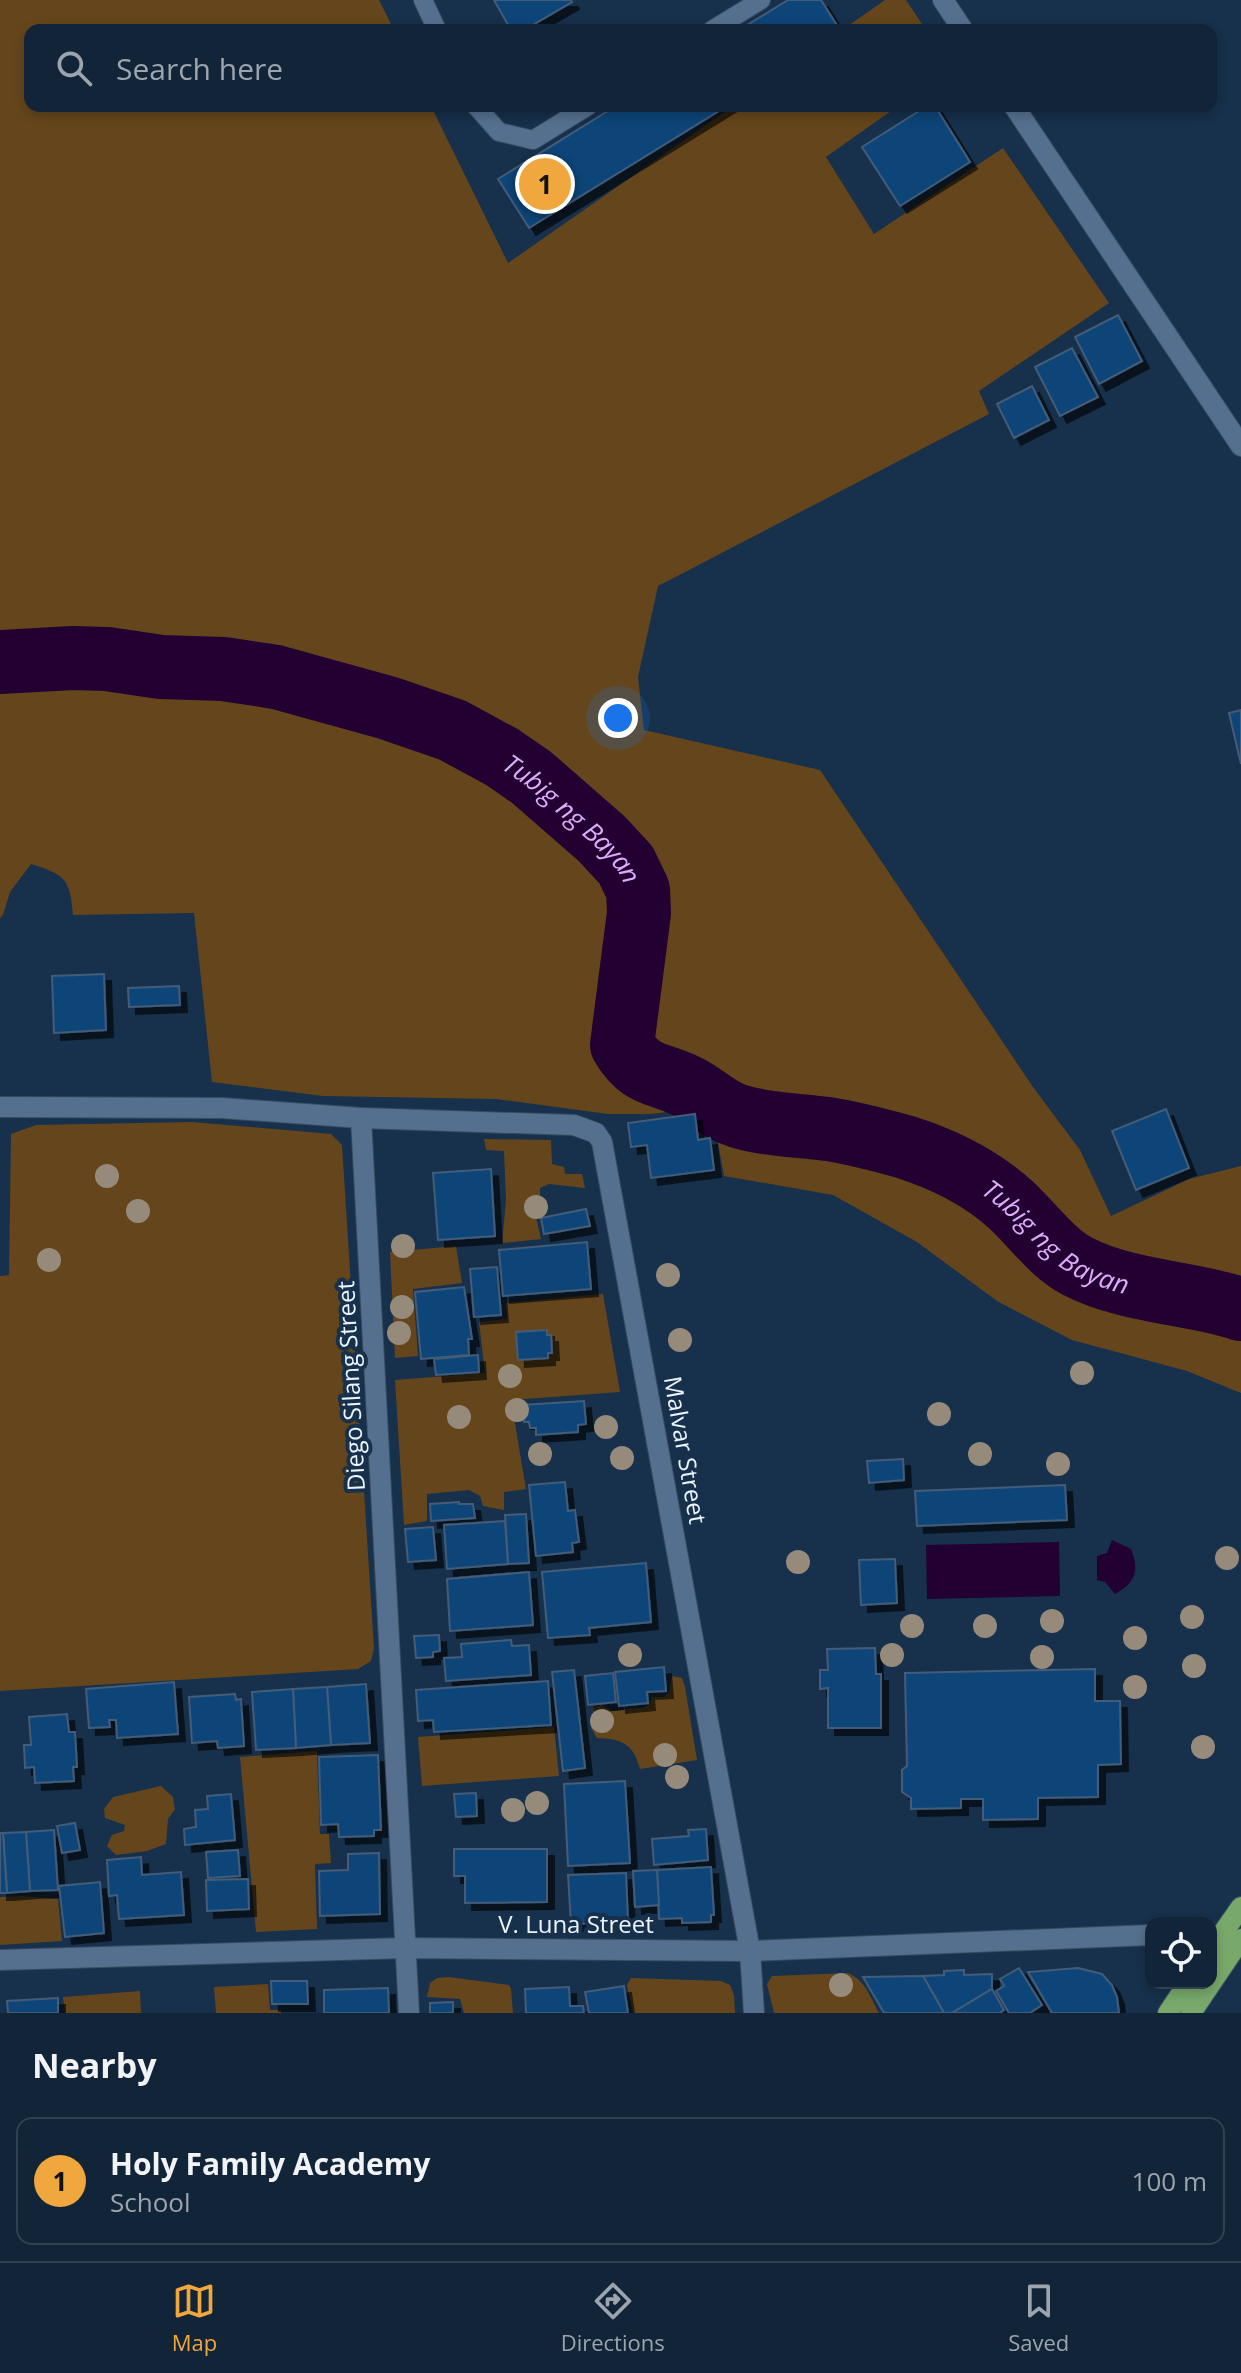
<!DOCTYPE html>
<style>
body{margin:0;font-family:"Open Sans",sans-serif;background:#1e3043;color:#f1f3f6}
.controls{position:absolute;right:24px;bottom:24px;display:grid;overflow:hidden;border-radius:16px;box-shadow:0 4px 12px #0003}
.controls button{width:72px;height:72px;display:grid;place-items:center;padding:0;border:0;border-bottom:2px solid #304153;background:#112438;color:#f1f3f6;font:40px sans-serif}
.you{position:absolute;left:618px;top:718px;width:28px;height:28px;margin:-20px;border:6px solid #fff;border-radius:50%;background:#1a73e8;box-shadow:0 0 0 12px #1a73e833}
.badge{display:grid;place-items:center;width:52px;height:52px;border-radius:50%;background:#efa73e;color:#111;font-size:26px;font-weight:700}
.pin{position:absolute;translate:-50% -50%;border:4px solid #fff;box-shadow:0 2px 8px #0006}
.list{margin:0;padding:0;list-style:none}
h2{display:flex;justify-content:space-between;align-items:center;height:104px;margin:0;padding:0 32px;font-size:34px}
h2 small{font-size:26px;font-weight:400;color:#9ca4ae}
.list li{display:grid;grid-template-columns:52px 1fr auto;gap:24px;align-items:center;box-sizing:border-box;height:128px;margin:0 16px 16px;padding:0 16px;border:2px solid #304153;border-radius:16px}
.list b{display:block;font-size:30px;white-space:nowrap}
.list p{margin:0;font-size:26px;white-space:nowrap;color:#9ca4ae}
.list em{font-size:26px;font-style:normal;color:#9ca4ae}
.icon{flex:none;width:44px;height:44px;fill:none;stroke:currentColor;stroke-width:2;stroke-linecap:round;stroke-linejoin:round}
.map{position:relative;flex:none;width:1241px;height:2013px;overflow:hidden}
.search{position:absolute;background:#112438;box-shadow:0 4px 12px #0003;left:24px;right:24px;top:24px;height:88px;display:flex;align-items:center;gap:20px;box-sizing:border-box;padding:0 28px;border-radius:16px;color:#9ca4ae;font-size:30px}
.sheet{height:248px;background:#112438}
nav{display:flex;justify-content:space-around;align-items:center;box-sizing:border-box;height:112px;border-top:2px solid #304153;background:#112438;font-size:22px;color:#9ca4ae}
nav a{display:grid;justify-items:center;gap:4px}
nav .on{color:#efa73e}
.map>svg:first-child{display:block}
.green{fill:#65461c}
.water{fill:#220032}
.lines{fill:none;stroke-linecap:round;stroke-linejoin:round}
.river{stroke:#220032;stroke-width:64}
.building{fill:#114578;stroke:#425c79;stroke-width:2;filter:url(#shadow)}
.service-casing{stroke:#394c62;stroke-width:20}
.minor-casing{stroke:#394c62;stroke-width:22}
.tertiary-casing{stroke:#394c62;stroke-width:22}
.primary-casing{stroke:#394c62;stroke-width:22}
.service{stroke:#55708e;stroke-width:18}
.minor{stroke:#55708e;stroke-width:20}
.tertiary{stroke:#55708e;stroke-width:20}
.primary{stroke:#78a96b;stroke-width:20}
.tree{fill:#968a7b}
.labels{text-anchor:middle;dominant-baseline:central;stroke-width:8;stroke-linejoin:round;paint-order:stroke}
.street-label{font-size:24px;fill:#ebf4ff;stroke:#17304b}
.water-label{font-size:26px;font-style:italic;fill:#ddacfb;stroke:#17304b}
</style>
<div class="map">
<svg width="1241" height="2013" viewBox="0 0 1241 2013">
<defs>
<filter id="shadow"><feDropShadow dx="7" dy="7" stdDeviation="0" flood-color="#0009"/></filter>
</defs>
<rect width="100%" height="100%" fill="#17304b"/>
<g class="green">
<path d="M 0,0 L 379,0 L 394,30 L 30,30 L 30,106 L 431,106 L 508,263 L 733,106 L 898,106 L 826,157 L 874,234 L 1003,148 L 1109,303 L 979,391 L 989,414 L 658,586 L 638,677 L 644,730 L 820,770 L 1033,1087 L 1080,1150 L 1111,1216 L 1189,1179 L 1241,1166 L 1241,1393 L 1187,1371 L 1072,1340 L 997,1301 L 917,1242 L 833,1195 L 724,1176 L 716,1132 L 704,1133 L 700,1113 L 688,1109 L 652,1114 L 608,1114 L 496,1099 L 323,1096 L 212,1082 L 194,913 L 73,915 C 70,878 65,875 31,864 L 10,892 L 3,915 L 0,918 Z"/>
<path d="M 885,0 L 906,0 L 926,30 L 842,30 Z"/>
<path d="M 192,1122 L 331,1134 L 342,1145 L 374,1648 L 371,1661 L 358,1669 L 0,1691 L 0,1276 L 9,1275 L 11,1134 L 36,1125 Z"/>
<path d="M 484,1139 L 551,1140 L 552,1164 L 564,1167 L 565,1174 L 582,1174 L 585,1188 L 549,1184 L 540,1188 L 540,1196 L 545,1200 L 546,1207 L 536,1217 L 541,1239 L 502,1243 L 506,1201 L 504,1151 L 486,1150 Z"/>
<path d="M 456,1246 L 462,1283 L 413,1289 L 418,1356 L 395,1358 L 390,1252 Z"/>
<path d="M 603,1294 L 620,1392 L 511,1400 L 526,1489 L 504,1492 L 504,1510 L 483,1506 L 480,1496 L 469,1490 L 427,1494 L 427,1521 L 404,1525 L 395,1380 L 485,1373 L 479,1322 L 507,1319 L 506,1303 Z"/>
<path d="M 672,1676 L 682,1678 L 685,1687 L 697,1760 L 640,1769 C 633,1743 622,1739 597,1738 L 591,1728 L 594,1707 L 601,1705 L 613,1711 L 646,1707 L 653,1697 L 664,1697 L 669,1692 Z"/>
<path d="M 554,1727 L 559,1776 L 422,1786 L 418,1737 Z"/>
<path d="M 317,1751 L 320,1834 L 329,1834 L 331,1863 L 315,1864 L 317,1929 L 256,1932 L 240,1757 Z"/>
<path d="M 161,1786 L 173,1797 L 175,1809 L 168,1819 L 166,1844 L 147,1851 L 116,1855 L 107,1846 L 112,1835 L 124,1831 L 125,1825 L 105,1818 L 104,1809 L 113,1797 Z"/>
<path d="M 23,1896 L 58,1899 L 62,1941 L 0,1945 L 0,1897 Z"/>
<path d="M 848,1973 C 865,1980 871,1998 879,2013 L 774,2013 L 767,1984 L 772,1976 Z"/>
<path d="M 449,1977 L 509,1985 L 511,1989 L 513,2013 L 464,2013 L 460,1999 L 427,1997 L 430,1983 L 437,1978 Z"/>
<path d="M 631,1978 L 721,1981 L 730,1985 L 734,1995 L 735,2013 L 633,2013 L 627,1985 Z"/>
<path d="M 268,1984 L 270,2010 L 281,2010 L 281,2013 L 216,2013 L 214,1987 Z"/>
<path d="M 140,1991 L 141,2013 L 65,2013 L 63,1997 Z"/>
</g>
<g class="water">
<path d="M 1112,1540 L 1131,1549 C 1140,1571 1135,1583 1115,1594 L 1105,1582 L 1097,1580 L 1097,1556 L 1107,1553 Z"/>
<path d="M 1059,1542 L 1060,1596 L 927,1599 L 926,1545 Z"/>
</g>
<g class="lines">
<path class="river" id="s1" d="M 0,662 L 73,658 L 107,659 L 161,667 L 223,669 L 276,677 L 388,708 L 452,730 L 502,757 L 531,777 L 602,839 L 626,865 L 638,890 L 639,913 L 622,1045 C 640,1076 656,1072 686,1086 C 704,1094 717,1110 738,1116 C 766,1125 798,1125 828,1129 C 853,1133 880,1140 905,1147 C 943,1159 980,1177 1010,1204 C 1032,1224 1051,1252 1077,1266 C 1127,1292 1188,1292 1241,1309"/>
</g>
<g class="building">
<path d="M 494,0 L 571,0 L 572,2 L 524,30 L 511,30 Z"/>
<path d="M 788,0 L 821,0 L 840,30 L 739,30 Z"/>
<path d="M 616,106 L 727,106 L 529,228 L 498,179 Z"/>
<path d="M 927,106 L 935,106 L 970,162 L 900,206 L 862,147 Z"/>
<path d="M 1118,315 L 1142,361 L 1099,384 L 1075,337 Z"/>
<path d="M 1072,348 L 1098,397 L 1060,416 L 1035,367 Z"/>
<path d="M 1032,386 L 1049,420 L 1014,438 L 997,404 Z"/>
<path d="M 1241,710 L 1241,764 L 1229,713 Z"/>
<path d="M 104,974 L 106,1030 L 54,1033 L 52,976 Z"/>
<path d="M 179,986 L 180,1005 L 129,1007 L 128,988 Z"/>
<path d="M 1166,1109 L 1189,1168 L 1136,1190 L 1112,1131 Z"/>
<path d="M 695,1114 L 698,1140 L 710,1138 L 714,1170 L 651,1178 L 647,1145 L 631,1147 L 628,1123 Z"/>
<path d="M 491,1169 L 495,1236 L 438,1240 L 433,1173 Z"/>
<path d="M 586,1209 L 590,1226 L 544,1234 L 541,1218 Z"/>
<path d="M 587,1242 L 591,1289 L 503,1296 L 499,1250 Z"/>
<path d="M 497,1267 L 501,1315 L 474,1317 L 470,1269 Z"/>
<path d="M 464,1287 L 472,1339 L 468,1339 L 469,1355 L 421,1359 L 415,1292 Z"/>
<path d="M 547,1330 L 547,1335 L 551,1335 L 552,1353 L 548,1353 L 548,1358 L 518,1360 L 516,1332 Z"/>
<path d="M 478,1355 L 479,1372 L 436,1375 L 434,1359 Z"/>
<path d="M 584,1401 L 586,1424 L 578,1425 L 578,1432 L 536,1435 L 536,1428 L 530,1428 L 529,1422 L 524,1422 L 522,1405 Z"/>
<path d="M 903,1459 L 904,1480 L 869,1483 L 867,1461 Z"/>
<path d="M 565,1482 L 568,1511 L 575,1510 L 579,1542 L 572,1543 L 573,1552 L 536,1556 L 529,1485 Z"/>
<path d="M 1065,1485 L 1067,1520 L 917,1526 L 915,1491 Z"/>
<path d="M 459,1502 L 459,1504 L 473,1504 L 475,1518 L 431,1521 L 430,1504 Z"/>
<path d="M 526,1514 L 529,1563 L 508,1564 L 505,1515 Z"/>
<path d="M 505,1521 L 508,1564 L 447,1569 L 444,1525 Z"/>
<path d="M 433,1527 L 436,1560 L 408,1562 L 405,1529 Z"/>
<path d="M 895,1559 L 897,1603 L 861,1605 L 859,1560 Z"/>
<path d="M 646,1563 L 651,1622 L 589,1628 L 590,1635 L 548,1638 L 542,1572 Z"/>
<path d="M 529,1572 L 533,1625 L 450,1631 L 447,1579 Z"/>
<path d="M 439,1635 L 440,1651 L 433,1652 L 433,1657 L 416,1658 L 414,1636 Z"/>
<path d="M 511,1640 L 512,1646 L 529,1645 L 531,1675 L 446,1681 L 444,1658 L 462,1657 L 461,1644 Z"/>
<path d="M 875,1648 L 876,1674 L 881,1674 L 881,1728 L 828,1728 L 828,1688 L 820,1689 L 820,1670 L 828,1670 L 827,1649 Z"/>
<path d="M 664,1667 L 666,1691 L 647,1692 L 648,1703 L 619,1706 L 615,1672 Z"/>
<path d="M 1095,1669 L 1095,1701 L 1120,1701 L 1121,1764 L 1098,1765 L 1098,1797 L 1038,1798 L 1038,1819 L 983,1820 L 983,1799 L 961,1799 L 961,1808 L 911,1809 L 911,1798 L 902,1792 L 902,1770 L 907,1766 L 905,1673 Z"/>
<path d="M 574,1670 L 585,1768 L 563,1771 L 552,1672 Z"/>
<path d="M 613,1673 L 616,1702 L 588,1705 L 585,1676 Z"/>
<path d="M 548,1681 L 551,1725 L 434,1732 L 433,1720 L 418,1721 L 416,1690 Z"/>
<path d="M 174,1682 L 178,1734 L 117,1738 L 116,1720 L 109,1720 L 110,1727 L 89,1728 L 86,1689 Z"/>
<path d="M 366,1684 L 370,1743 L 331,1745 L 327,1687 Z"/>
<path d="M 327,1687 L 331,1745 L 296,1748 L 293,1689 Z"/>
<path d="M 293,1689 L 296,1748 L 256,1750 L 252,1692 Z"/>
<path d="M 235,1694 L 236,1700 L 241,1699 L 244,1746 L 218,1748 L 217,1741 L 192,1743 L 189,1697 Z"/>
<path d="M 67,1714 L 69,1732 L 75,1732 L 77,1767 L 73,1767 L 74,1781 L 35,1783 L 34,1767 L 25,1768 L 24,1745 L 31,1745 L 29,1717 Z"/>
<path d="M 378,1755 L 381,1830 L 374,1830 L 374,1836 L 339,1837 L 338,1824 L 321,1825 L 319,1757 Z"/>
<path d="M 625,1781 L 630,1863 L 568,1866 L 564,1784 Z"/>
<path d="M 476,1793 L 477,1816 L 456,1817 L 454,1794 Z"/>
<path d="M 231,1794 L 235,1840 L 185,1845 L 184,1829 L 196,1827 L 195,1810 L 208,1809 L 207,1796 Z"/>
<path d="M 75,1823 L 80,1850 L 62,1853 L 57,1826 Z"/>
<path d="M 706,1829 L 708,1860 L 654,1865 L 652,1839 L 689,1836 L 688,1830 Z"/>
<path d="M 54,1830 L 58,1890 L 30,1891 L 26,1832 Z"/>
<path d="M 26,1832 L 30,1891 L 7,1893 L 3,1833 Z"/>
<path d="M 0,1833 L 3,1833 L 7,1893 L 0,1893 Z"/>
<path d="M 454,1849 L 547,1849 L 547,1902 L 465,1903 L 465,1876 L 454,1876 Z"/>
<path d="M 238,1850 L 240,1876 L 208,1878 L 206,1852 Z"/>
<path d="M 379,1853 L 380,1914 L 320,1916 L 319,1871 L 348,1870 L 348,1854 Z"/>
<path d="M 141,1857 L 142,1875 L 181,1872 L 184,1915 L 119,1919 L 117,1895 L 109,1896 L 107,1860 Z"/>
<path d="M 711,1867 L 714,1915 L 711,1915 L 711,1922 L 682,1923 L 682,1918 L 659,1919 L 657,1870 Z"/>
<path d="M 657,1870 L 659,1905 L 635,1907 L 633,1871 Z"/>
<path d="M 626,1873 L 628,1922 L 571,1924 L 568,1875 Z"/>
<path d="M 248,1879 L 249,1909 L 207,1911 L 206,1880 Z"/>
<path d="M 100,1882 L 104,1933 L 65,1937 L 59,1886 Z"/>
<path d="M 1019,1968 L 1042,2005 L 1030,2013 L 1009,2013 L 996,1991 L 1004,1986 L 1000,1979 Z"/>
<path d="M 1078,1968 L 1102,1974 L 1112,1985 L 1117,1997 L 1119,2013 L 1052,2013 L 1028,1972 Z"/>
<path d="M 964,1970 L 964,1975 L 992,1974 L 992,1989 L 952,2013 L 944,2013 L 923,1976 L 944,1975 L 944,1971 Z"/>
<path d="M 923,1976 L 944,2013 L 884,2013 L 863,1977 Z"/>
<path d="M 271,1981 L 307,1981 L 308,2004 L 272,2004 Z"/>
<path d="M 624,1986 L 628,2013 L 589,2013 L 585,1992 Z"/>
<path d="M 569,1987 L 570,2006 L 583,2006 L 584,2013 L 526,2013 L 525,1989 Z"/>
<path d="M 388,1988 L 389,2013 L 324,2013 L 324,1990 Z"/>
<path d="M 992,1989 L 1004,2010 L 1000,2013 L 952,2013 Z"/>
<path d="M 58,1998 L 58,2013 L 8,2013 L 7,2001 Z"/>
<path d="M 453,2002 L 453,2013 L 430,2013 L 430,2003 Z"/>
</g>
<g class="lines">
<defs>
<g id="service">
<path d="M 423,0 L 437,30"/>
<path d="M 712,30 L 761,0"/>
<path d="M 476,106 L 499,132 L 533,140 L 588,106"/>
</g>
<g id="minor">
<path d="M 943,0 L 963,30"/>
<path d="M 1014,106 L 1241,446"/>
<path d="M 0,1107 L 222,1108 L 361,1118 L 409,2013"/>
<path d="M 361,1118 L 574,1125 L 596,1133 L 602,1142 L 750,1951 L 754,2013"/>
</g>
<path id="tertiary" d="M 0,1960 L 406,1948 L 750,1951 L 1151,1935"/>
<g id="primary">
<path d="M 1211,1950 L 1241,1907"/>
<path d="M 1168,2013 L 1188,1983"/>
<path d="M 1191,2013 L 1241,1939"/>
</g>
</defs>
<use href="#service" class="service-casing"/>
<use href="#minor" class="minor-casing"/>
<use href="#tertiary" class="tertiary-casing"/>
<use href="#primary" class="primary-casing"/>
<use href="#service" class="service"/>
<use href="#minor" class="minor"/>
<use href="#tertiary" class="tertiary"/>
<use href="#primary" class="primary"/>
</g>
<g class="tree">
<circle cx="107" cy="1176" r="12"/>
<circle cx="536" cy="1207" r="12"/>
<circle cx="138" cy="1211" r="12"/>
<circle cx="403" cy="1246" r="12"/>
<circle cx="49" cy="1260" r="12"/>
<circle cx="668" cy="1275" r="12"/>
<circle cx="402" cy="1307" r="12"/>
<circle cx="399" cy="1333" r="12"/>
<circle cx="680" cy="1340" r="12"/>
<circle cx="1082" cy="1373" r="12"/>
<circle cx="510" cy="1376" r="12"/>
<circle cx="517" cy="1410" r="12"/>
<circle cx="939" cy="1414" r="12"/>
<circle cx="459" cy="1417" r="12"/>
<circle cx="606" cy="1427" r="12"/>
<circle cx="540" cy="1454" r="12"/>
<circle cx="980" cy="1454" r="12"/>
<circle cx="622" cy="1458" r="12"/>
<circle cx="1058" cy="1464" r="12"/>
<circle cx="1227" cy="1558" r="12"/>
<circle cx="798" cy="1562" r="12"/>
<circle cx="1192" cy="1617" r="12"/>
<circle cx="1052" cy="1621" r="12"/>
<circle cx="912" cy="1626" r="12"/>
<circle cx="985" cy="1626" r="12"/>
<circle cx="1135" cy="1638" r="12"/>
<circle cx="630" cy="1655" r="12"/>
<circle cx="892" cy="1655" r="12"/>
<circle cx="1042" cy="1657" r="12"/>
<circle cx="1194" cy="1666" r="12"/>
<circle cx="1135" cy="1687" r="12"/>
<circle cx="602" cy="1721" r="12"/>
<circle cx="1203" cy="1747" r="12"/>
<circle cx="665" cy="1755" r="12"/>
<circle cx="677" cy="1777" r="12"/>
<circle cx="537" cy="1803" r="12"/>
<circle cx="513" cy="1810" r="12"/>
<circle cx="841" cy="1985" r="12"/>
</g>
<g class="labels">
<g class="street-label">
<text transform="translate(350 1386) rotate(-93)">Diego Silang Street</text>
<text transform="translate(686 1450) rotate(80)">Malvar Street</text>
<text x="576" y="1923">V. Luna Street</text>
</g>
<g class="water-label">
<text stroke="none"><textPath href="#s1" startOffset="612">Tubig ng Bayan</textPath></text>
<text stroke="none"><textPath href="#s1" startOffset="1354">Tubig ng Bayan</textPath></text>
</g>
</g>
</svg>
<div class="controls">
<button><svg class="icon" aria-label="locate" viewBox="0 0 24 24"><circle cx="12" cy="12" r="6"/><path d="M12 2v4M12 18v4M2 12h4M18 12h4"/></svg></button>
</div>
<div class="you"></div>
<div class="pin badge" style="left:545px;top:184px">1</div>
<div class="search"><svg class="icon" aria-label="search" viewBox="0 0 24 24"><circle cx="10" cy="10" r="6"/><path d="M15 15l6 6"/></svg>Search here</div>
</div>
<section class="sheet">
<h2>Nearby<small></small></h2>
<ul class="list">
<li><span class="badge">1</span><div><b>Holy Family Academy</b><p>School</p></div><em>100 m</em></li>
</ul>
</section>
<nav>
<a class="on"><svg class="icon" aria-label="map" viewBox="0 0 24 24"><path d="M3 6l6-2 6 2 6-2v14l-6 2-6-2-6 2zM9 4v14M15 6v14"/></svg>Map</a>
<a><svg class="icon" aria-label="directions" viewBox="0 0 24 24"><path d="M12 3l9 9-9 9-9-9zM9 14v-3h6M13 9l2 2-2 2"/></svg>Directions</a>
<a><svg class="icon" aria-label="saved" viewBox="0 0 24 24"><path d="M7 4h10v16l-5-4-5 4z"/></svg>Saved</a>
</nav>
